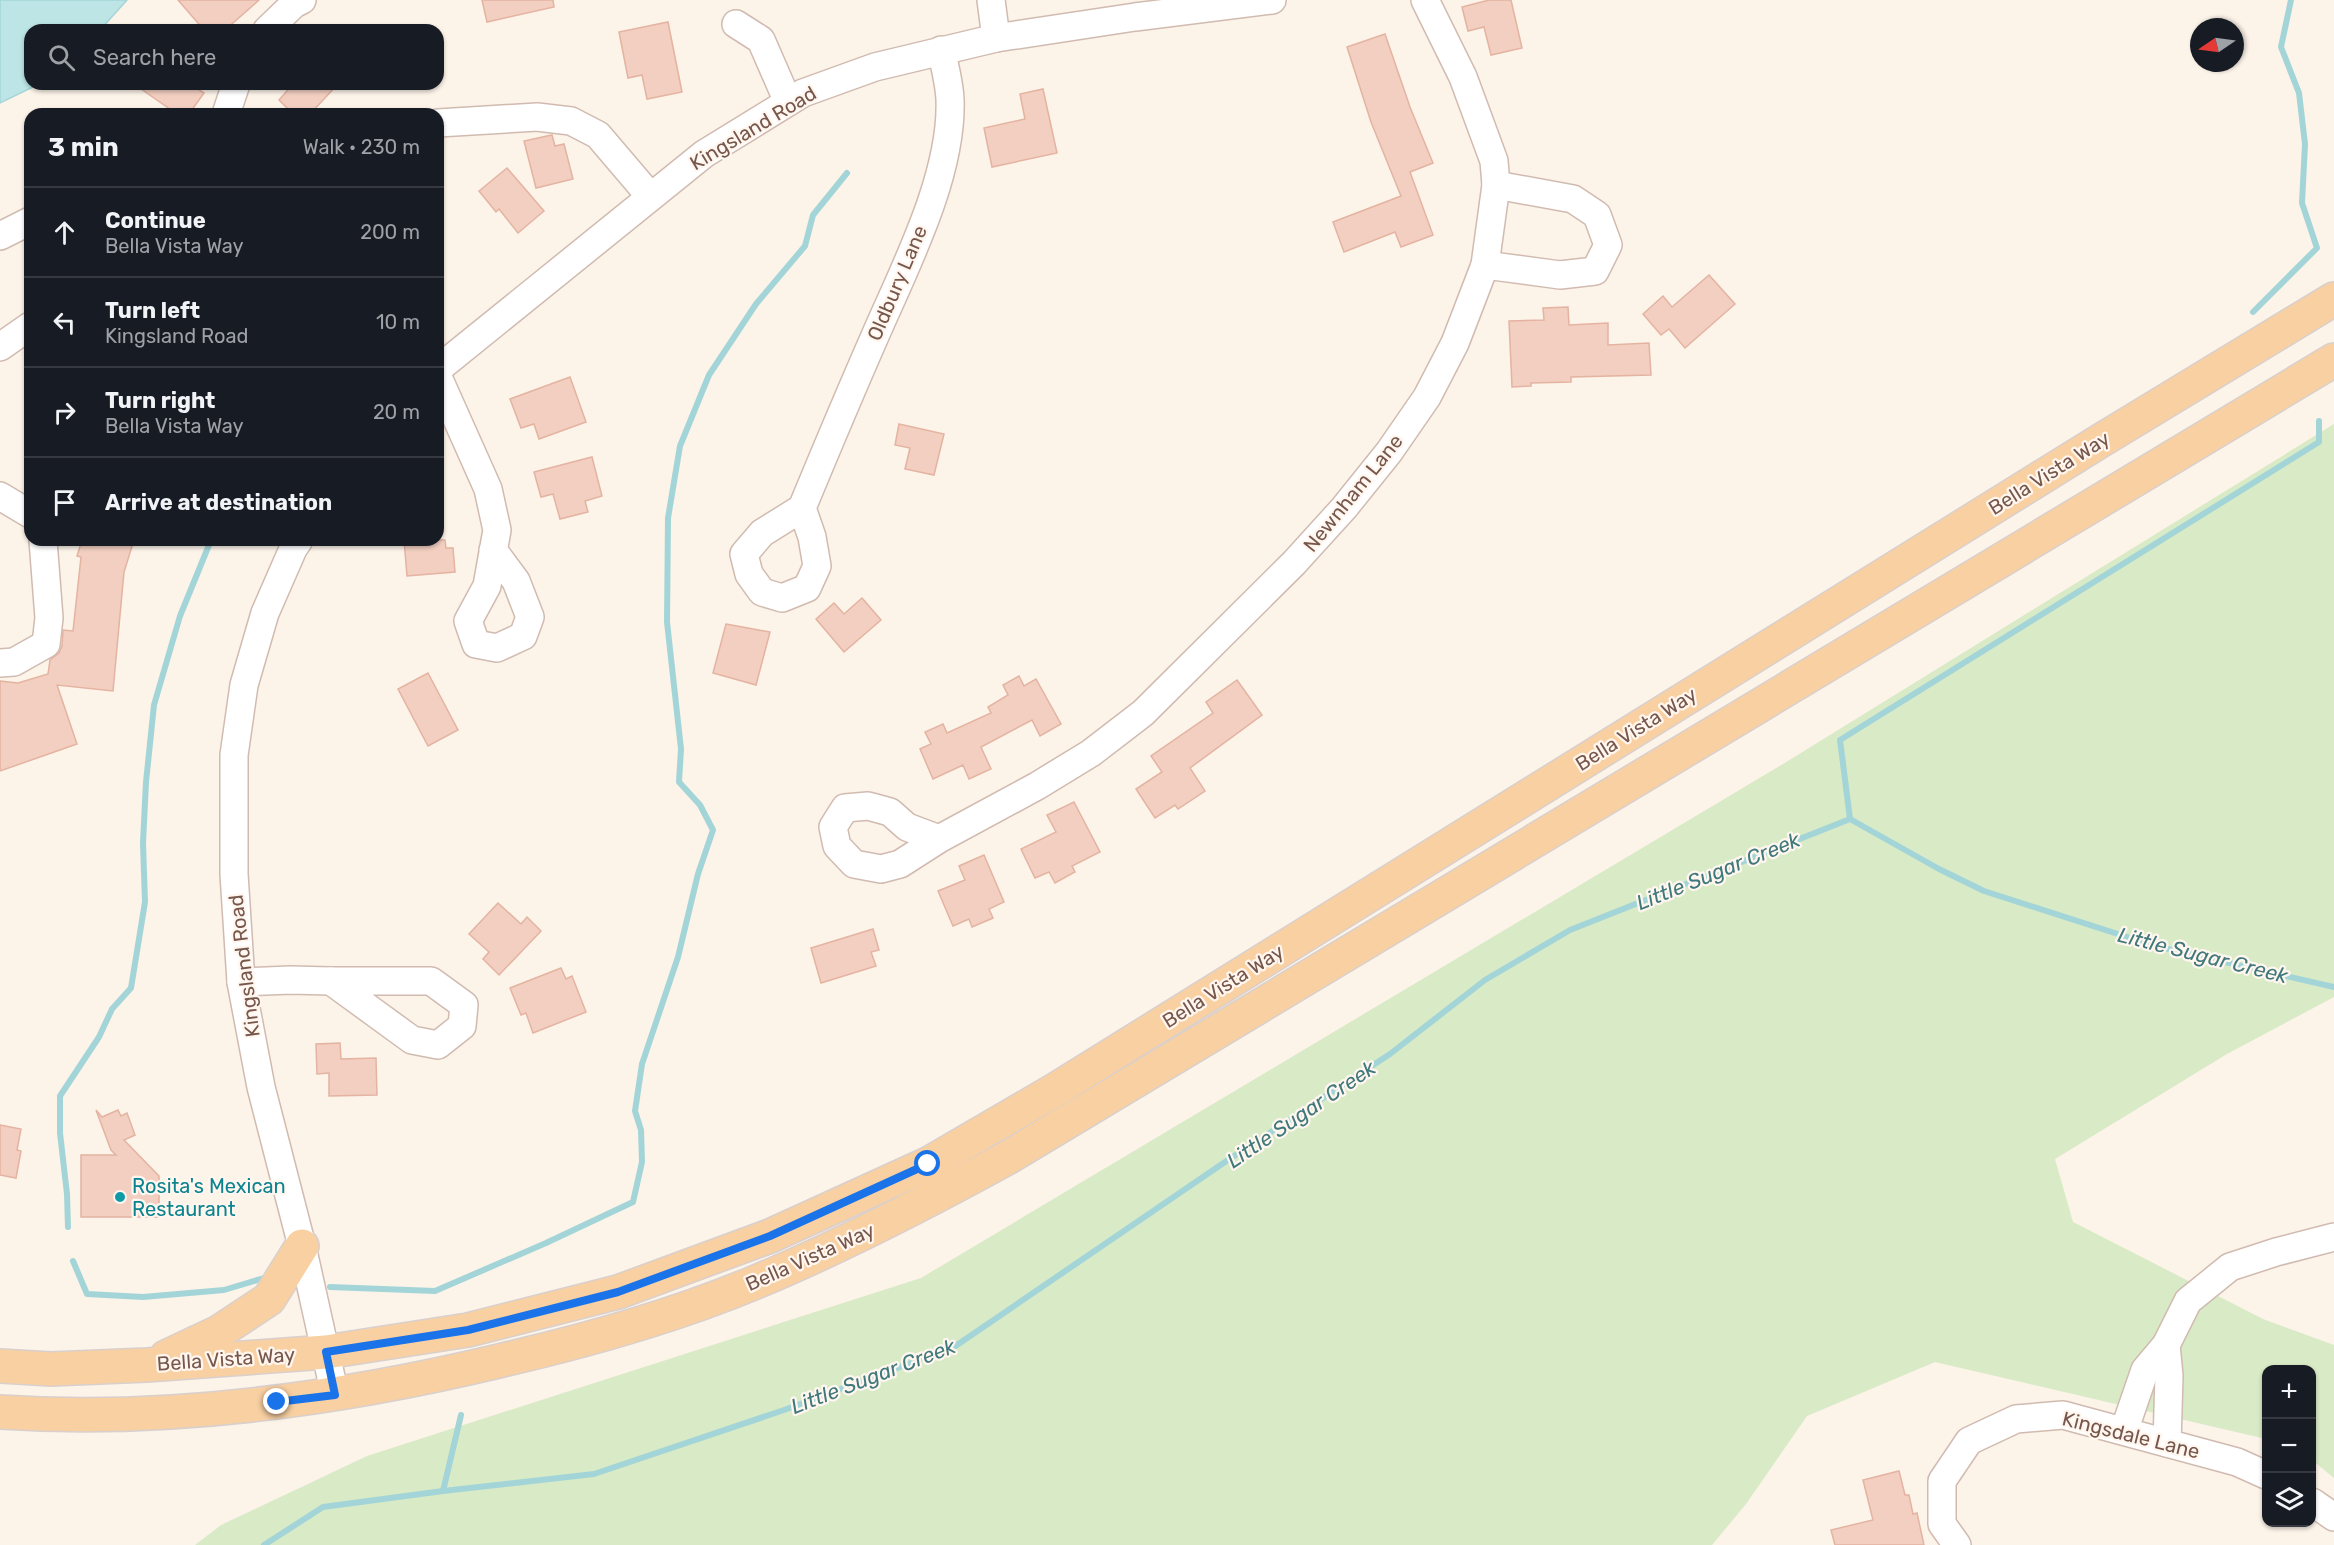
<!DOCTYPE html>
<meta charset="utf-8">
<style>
body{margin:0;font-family:Rubik,sans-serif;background:#20242c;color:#f1f3f6}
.controls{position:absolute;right:18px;bottom:18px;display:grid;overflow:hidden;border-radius:12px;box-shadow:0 2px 4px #0004}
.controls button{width:54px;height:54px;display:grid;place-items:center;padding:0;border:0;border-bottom:2px solid #363941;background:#171b24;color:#f1f3f6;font:30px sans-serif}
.compass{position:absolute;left:2190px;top:18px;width:54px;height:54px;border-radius:50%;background:#171b24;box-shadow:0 2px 4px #0004;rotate:257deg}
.stop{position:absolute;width:18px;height:18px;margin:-14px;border:4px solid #1a73e8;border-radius:50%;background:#fff}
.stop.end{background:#1a73e8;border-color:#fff;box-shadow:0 2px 6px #0008}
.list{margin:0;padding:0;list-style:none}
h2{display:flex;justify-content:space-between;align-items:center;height:78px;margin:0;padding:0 24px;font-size:26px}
h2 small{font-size:20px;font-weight:400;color:#9ea1a6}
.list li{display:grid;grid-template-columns:39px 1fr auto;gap:18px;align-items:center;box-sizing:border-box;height:90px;padding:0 24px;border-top:2px solid #363941}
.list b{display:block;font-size:22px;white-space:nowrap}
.list p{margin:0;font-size:20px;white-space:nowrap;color:#9ea1a6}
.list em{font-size:20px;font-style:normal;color:#9ea1a6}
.icon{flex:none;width:33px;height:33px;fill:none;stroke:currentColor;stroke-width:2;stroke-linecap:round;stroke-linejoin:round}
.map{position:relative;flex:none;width:2334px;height:1545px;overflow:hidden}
.search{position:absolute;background:#171b24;box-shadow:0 2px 4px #0004;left:24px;top:24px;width:420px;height:66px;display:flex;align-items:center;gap:15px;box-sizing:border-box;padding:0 21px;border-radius:18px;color:#9ea1a6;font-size:22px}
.panel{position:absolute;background:#171b24;box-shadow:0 2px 4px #0004;left:24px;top:108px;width:420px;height:438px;border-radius:18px}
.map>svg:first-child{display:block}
.green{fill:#d9eac6}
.water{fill:#bde5e6;stroke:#a3d5d8;stroke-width:1.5}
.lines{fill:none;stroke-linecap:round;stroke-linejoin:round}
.stream{stroke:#a3d5d8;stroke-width:6}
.building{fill:#f2cfc0;stroke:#e4b3a1;stroke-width:1.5}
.minor-casing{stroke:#d1bbb0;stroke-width:30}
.major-casing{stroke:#d9d0cd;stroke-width:36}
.minor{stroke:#fff;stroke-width:27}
.major{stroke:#f9d0a2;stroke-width:33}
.route{stroke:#1a73e8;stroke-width:8}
.culture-dot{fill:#0f9aa8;stroke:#fff7ef;stroke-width:2}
.labels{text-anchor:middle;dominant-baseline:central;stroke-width:4.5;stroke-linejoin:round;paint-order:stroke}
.street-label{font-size:20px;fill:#77574c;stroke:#fff7ef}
.culture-label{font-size:20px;fill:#0d838f;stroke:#fff7ef;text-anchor:start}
.water-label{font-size:21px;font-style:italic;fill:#40787c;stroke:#fff7ef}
</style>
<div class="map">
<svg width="2334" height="1545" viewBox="0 0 2334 1545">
<rect width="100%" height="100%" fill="#fcf3e9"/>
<path class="green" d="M 2334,424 L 2334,997 L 2227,1054 L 2055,1159 L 2073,1222 L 2263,1319 L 2334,1345 L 2334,1478 L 2312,1460 L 2312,1370 L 2266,1370 L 2266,1439 L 1935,1362 L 1807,1416 L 1746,1504 L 1712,1545 L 195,1545 L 221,1525 L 367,1456 L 921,1278 L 1783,764 Z"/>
<path class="water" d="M 0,0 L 127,0 L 100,30 L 30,30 L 30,84 L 39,84 L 0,103 Z"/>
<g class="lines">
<g class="stream">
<path d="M 438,244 L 441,240"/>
<path d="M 2253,312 L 2317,248 L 2302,203 L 2305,144 L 2299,93 L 2281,47 L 2291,0"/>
<path d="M 1850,819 L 1840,740 L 2319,442 L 2319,421"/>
<path d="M 68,1227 L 67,1194 L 60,1133 L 60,1096 L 99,1037 L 112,1009 L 131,988 L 145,902 L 143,843 L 146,782 L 154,705 L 180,616 L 211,540"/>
<path d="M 73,1261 L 87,1294 L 143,1297 L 224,1290 L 264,1278"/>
<path d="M 330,1287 L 435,1291 L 546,1243 L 633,1202 L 642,1162 L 641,1130 L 635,1111 L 642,1064 L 678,957 L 698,874 L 713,830 L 700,805 L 679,782 L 681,749 L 667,622 L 668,518 L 680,446 L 709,375 L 756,304 L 805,246 L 813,215 L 847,173"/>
<path d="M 443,1491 L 461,1415"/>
<path d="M 264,1545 L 323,1507 L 443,1491 L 594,1474 L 784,1410 L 954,1347 L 1222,1164 L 1390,1054 L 1485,980 L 1570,930 L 1850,819 L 1939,869 L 1984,891 L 2155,946 L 2334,987"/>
</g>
</g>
<g class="building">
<path d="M 178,0 L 259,0 L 225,30 L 204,30 Z"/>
<path d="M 482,0 L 553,0 L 554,7 L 487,22 Z"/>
<path d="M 1489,0 L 1511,0 L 1522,48 L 1491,55 L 1484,27 L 1468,31 L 1462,7 Z"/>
<path d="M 668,22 L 682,92 L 647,99 L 642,75 L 628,78 L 619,32 Z"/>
<path d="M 1385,34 L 1410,107 L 1433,163 L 1410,172 L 1433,235 L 1401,247 L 1395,232 L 1344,252 L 1333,222 L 1401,196 L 1371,122 L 1347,47 Z"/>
<path d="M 134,84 L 190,84 L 204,93 L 189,114 L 177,114 Z"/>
<path d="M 293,84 L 338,84 L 310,114 L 293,114 L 279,100 Z"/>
<path d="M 1043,89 L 1057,153 L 992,167 L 984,128 L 1025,119 L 1020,94 Z"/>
<path d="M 552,135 L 555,146 L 564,144 L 573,179 L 536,188 L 524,141 Z"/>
<path d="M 507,168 L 544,211 L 518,233 L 499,209 L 496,212 L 479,191 Z"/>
<path d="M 1709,275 L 1735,304 L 1685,348 L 1669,329 L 1661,335 L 1643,314 L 1663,296 L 1672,307 Z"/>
<path d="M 1568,307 L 1569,325 L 1608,323 L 1608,345 L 1649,343 L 1651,375 L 1571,377 L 1571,382 L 1531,383 L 1531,386 L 1512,387 L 1509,321 L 1544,320 L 1543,308 Z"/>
<path d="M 570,377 L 586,422 L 539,439 L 534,424 L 521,428 L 510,399 Z"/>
<path d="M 899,424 L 944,434 L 934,475 L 905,469 L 910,448 L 895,445 Z"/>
<path d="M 592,457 L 602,496 L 585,501 L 588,512 L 560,519 L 553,494 L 541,497 L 534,472 Z"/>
<path d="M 82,540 L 134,540 L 124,572 L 113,691 L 57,685 L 77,744 L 0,771 L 0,681 L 18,683 L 48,674 L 50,660 L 59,653 L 62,646 L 63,630 L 73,631 L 81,557 L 77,556 Z"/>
<path d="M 404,540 L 445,540 L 446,548 L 453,548 L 455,572 L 407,576 Z"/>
<path d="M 862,598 L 881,620 L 844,652 L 816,619 L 834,603 L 844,614 Z"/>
<path d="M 726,624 L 770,632 L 756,685 L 713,673 Z"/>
<path d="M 428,673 L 458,730 L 428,746 L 398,689 Z"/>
<path d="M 1019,676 L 1024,686 L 1036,679 L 1061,724 L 1040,736 L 1032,720 L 981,747 L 991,769 L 969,779 L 963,765 L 933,779 L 920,749 L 931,744 L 925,732 L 943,724 L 947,733 L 991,713 L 988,707 L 1008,695 L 1003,685 Z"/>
<path d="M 1237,680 L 1262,715 L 1190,768 L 1205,791 L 1178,809 L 1175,805 L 1155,818 L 1136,789 L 1162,772 L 1151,756 L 1213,713 L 1206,702 Z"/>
<path d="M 1074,802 L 1100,852 L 1072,866 L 1075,872 L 1055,883 L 1049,872 L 1035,878 L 1021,849 L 1056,832 L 1047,815 Z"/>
<path d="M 984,855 L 1004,902 L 989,909 L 993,918 L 972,927 L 969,919 L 953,926 L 938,891 L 965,880 L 959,866 Z"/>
<path d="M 498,903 L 521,924 L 527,917 L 541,931 L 499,975 L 483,959 L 489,952 L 469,934 Z"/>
<path d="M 873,929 L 879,950 L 871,952 L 876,966 L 821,983 L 811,948 Z"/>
<path d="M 561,968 L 566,979 L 572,976 L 586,1012 L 533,1033 L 526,1013 L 521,1015 L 510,988 Z"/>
<path d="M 340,1043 L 341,1059 L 376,1058 L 377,1095 L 329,1096 L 329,1073 L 317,1074 L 316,1044 Z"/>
<path d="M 96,1110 L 102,1117 L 118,1110 L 121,1116 L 127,1113 L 135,1135 L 124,1140 L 159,1176 L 159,1217 L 81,1217 L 81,1155 L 116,1155 L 111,1150 Z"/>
<path d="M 0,1125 L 21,1129 L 17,1150 L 21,1151 L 16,1178 L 0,1175 Z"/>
<path d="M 1899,1471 L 1905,1495 L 1909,1495 L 1913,1514 L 1917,1513 L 1924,1545 L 1835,1545 L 1831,1530 L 1873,1520 L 1863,1480 Z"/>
</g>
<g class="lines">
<defs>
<g id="minor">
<path d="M 991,0 L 996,38"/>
<path d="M 736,24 L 761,40 L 788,102"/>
<path d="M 267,30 L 294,4 L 302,0"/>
<path d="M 226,114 L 236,84"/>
<path d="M 438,123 L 537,117 L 571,121 L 598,135 L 650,196"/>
<path d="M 0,236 L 30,221"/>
<path d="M 1485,265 L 1560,275 L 1595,271 L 1608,245 L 1597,215 L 1573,199 L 1496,185"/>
<path d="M 0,347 L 30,326"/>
<path d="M 438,369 L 704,154 L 803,93 L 875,67 L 996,38 L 1135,17 L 1272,0"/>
<path d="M 438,377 L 488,489 L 497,530 L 487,586 L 468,621 L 476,644 L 497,648 L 523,636 L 530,617 L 516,581 L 493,550"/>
<path d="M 0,496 L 30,514"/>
<path d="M 802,508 L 812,537 L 817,566 L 807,588 L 782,598 L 762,592 L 749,574 L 744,554 L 762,533 L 802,508 C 826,450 850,393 875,336 C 905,267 953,175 950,99 C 949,82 945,66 941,50"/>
<path d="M 299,540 L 293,549 L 265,613 L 244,685 L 234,755 L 234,874 L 241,982 L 261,1087 L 302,1246 L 335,1395"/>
<path d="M 0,663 L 14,662 L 46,644 L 49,618 L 43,540"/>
<path d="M 939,839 L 907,827 L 890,812 L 868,806 L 845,808 L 833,827 L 837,846 L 854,864 L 881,869 L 900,864 L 939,839 L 1037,786 L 1091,753 L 1143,713 L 1294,563 L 1344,508 L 1389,452 L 1427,397 L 1455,343 L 1485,265 L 1496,185 L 1494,161 L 1463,77 L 1425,0"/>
<path d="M 331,981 L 431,981 L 464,1005 L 462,1026 L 438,1045 L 412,1040 Z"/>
<path d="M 241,982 L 290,980 L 331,981"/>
<path d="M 2166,1345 L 2169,1376 L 2167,1443"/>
<path d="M 2124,1431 L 2145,1370 L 2166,1345 L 2188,1301 L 2230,1267 L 2276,1252 L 2334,1237"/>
<path d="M 2312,1502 L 2334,1517"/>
<path d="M 1957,1545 L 1942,1524 L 1942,1481 L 1969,1441 L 2016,1419 L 2063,1415 L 2237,1462 L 2266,1475"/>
</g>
<g id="major">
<path d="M 166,1357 L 219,1332 L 269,1299 L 302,1246"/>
<path d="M 0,1366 L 51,1369 L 147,1365 L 326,1352 L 468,1330 L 618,1292 L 770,1236 L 928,1164 L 1055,1090 L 2100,441 L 2334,299"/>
<path d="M 0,1412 C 167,1423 341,1399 503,1360 C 589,1340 675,1316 756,1282 C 842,1246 925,1203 1007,1158 L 2334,360"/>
</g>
</defs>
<use href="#minor" class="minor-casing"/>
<use href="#major" class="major-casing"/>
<use href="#minor" class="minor"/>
<use href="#major" class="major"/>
</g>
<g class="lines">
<path class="route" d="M 277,1402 L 335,1395 L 326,1352 L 468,1330 L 618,1292 L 770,1236 L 928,1164"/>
</g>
<circle class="culture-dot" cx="120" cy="1197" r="6"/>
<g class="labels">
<g class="street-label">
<text transform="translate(753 128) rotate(-31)">Kingsland Road</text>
<text transform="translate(897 283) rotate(-67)">Oldbury Lane</text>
<text transform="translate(2049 473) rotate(-32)">Bella Vista Way</text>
<text transform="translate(1353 493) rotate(-51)">Newnham Lane</text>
<text transform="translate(1636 729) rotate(-32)">Bella Vista Way</text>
<text transform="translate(244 966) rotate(-97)">Kingsland Road</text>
<text transform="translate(1223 986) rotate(-32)">Bella Vista Way</text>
<text transform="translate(810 1257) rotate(-24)">Bella Vista Way</text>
<text transform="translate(226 1359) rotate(-4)">Bella Vista Way</text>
<text transform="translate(2131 1435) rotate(14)">Kingsdale Lane</text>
</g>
<g class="culture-label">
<text x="132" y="1186">Rosita's Mexican<tspan x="132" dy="23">Restaurant</tspan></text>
</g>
<g class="water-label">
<text transform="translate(1718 871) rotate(-22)">Little Sugar Creek</text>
<text transform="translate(2203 955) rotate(14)">Little Sugar Creek</text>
<text transform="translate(1301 1114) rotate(-34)">Little Sugar Creek</text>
<text transform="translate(873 1376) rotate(-21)">Little Sugar Creek</text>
</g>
</g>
</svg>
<div class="controls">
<button>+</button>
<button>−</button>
<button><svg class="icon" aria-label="layers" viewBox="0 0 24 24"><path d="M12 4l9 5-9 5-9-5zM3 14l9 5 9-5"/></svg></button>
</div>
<svg class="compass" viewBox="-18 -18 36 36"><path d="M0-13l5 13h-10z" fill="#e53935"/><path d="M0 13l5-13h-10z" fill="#9ea1a6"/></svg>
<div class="stop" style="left:928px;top:1164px"></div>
<div class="stop end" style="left:277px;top:1402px"></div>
<div class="search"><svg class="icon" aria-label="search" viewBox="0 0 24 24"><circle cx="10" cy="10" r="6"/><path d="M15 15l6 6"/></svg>Search here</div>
<section class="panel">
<h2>3 min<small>Walk · 230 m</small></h2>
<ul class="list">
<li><svg class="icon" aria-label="ahead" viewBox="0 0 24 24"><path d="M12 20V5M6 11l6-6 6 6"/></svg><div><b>Continue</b><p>Bella Vista Way</p></div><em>200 m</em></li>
<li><svg class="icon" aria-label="left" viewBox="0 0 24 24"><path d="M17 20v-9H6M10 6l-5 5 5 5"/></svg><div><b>Turn left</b><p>Kingsland Road</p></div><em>10 m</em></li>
<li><svg class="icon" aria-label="right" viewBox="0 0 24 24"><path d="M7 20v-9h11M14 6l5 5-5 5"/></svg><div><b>Turn right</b><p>Bella Vista Way</p></div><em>20 m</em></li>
<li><svg class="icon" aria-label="arrive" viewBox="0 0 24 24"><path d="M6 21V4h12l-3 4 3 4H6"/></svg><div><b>Arrive at destination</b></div></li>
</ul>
</section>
</div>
